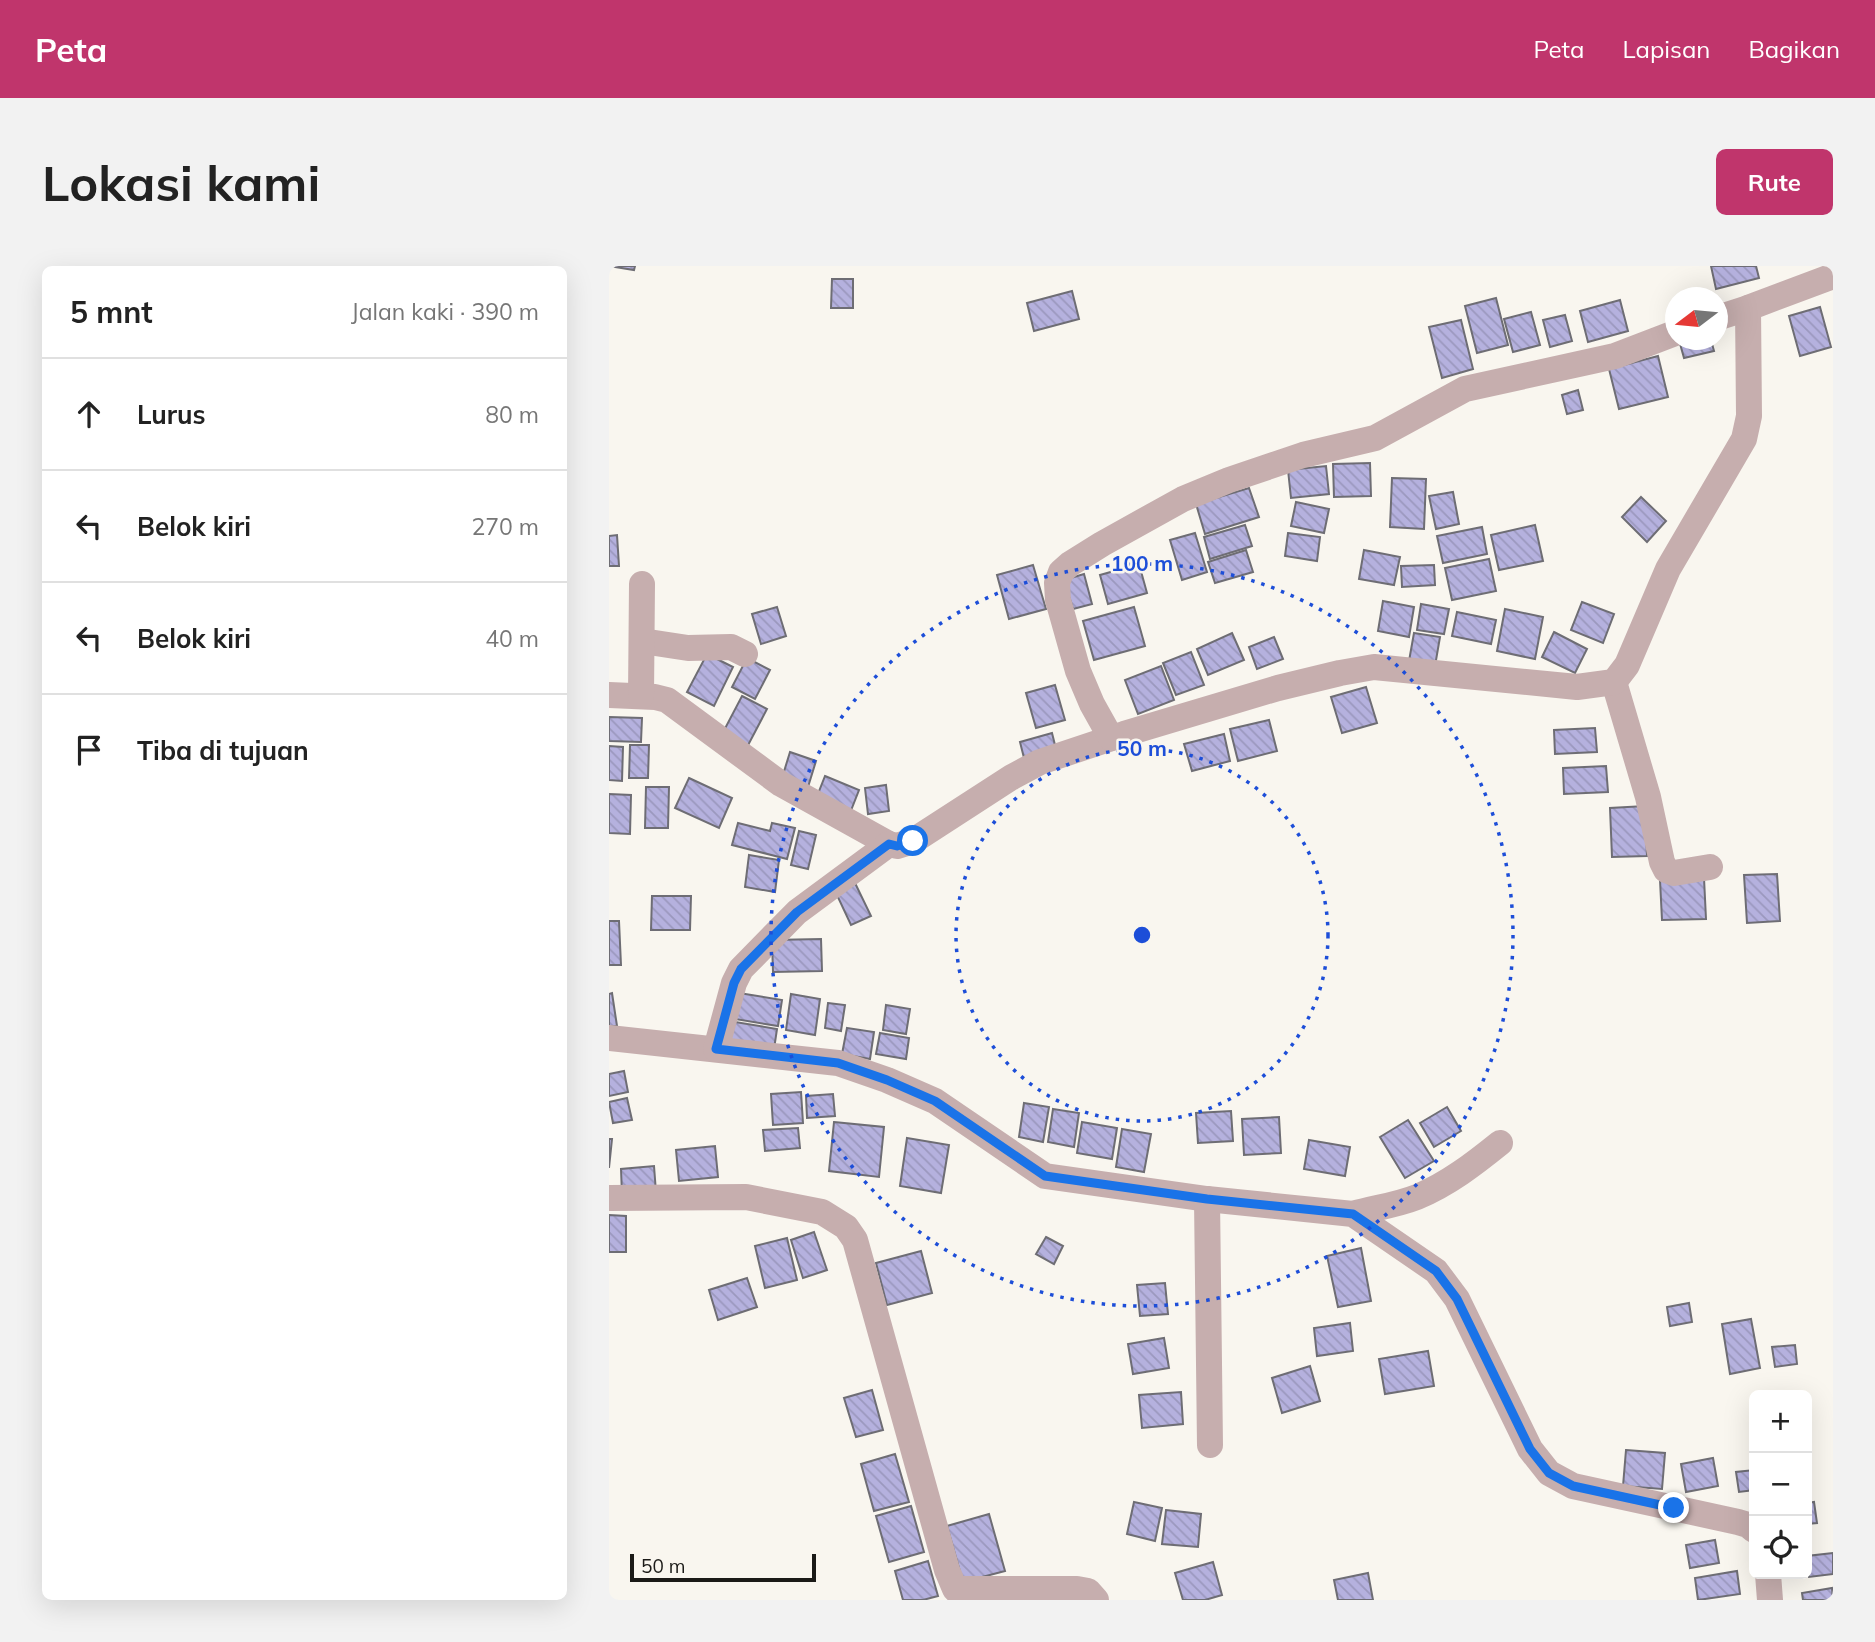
<!DOCTYPE html>
<html lang="id">
<meta charset="utf-8">
<style>
body{margin:0;font-family:Mulish,sans-serif;background:#f2f2f2;color:#222}
.controls{position:absolute;right:21px;bottom:21px;display:grid;overflow:hidden;border-radius:10px;box-shadow:0 7px 28px #0002}
.controls button{width:63px;height:63px;display:grid;place-items:center;padding:0;border:0;border-bottom:2px solid #e0e0e0;background:#fff;color:#222;font:35px sans-serif}
.compass{position:absolute;left:1056px;top:21px;width:63px;height:63px;border-radius:50%;background:#fff;box-shadow:0 7px 28px #0002;rotate:254deg}
.scale{position:absolute;left:21px;bottom:18px;width:186px;box-sizing:border-box;padding-left:7px;border:4px solid #1b1a17;border-top:0;font-size:19px;line-height:24px;white-space:nowrap;color:#1b1a17;-webkit-text-stroke:5px #f9f6ef;paint-order:stroke}
.stop{position:absolute;width:21px;height:21px;margin:-16px;border:5px solid #1a73e8;border-radius:50%;background:#fff}
.stop.end{background:#1a73e8;border-color:#fff;box-shadow:0 2px 7px #0008}
.list{margin:0;padding:0;list-style:none}
h2{display:flex;justify-content:space-between;align-items:center;height:91px;margin:0;padding:0 28px;font-size:30px}
h2 small{font-size:23px;font-weight:400;color:#767676}
.list li{display:grid;grid-template-columns:46px 1fr auto;gap:21px;align-items:center;box-sizing:border-box;height:112px;padding:0 28px;border-top:2px solid #e0e0e0}
.list b{display:block;font-size:26px;white-space:nowrap}
.list em{font-size:23px;font-style:normal;color:#767676}
.icon{flex:none;width:38px;height:38px;fill:none;stroke:currentColor;stroke-width:2;stroke-linecap:round;stroke-linejoin:round}
.map{position:relative;flex:none;width:1224px;height:1334px;overflow:hidden;border-radius:10px}
header{display:flex;align-items:center;gap:42px;box-sizing:border-box;height:98px;padding:0 35px;background:#c0356c;color:#fff}
header strong{font-size:33px}
nav{display:flex;gap:38px;margin-inline-start:auto;font-size:24px}
.intro{display:flex;align-items:center;justify-content:space-between;box-sizing:border-box;height:168px;padding:0 42px}
h1{margin:0;font-size:49px}
.button{padding:18px 32px;border-radius:10px;background:#c0356c;color:#fff;font-size:24px;font-weight:700}
main{display:flex;gap:42px;padding:0 42px}
aside{flex:1;background:#fff;border-radius:10px;box-shadow:0 7px 28px #0002}
.map>svg:first-child{display:block}
.building{fill:url(#building-back-hatch);stroke:#6e6d74;stroke-width:2}
.lines{fill:none;stroke-linecap:round;stroke-linejoin:round}
.street{stroke:#c6aeae;stroke-width:26}
.route{stroke:#1a73e8;stroke-width:9}
.ring{fill:none;stroke:#1d4ed8;stroke-width:3.5;stroke-dasharray:3.5 7}
.centre{fill:#1d4ed8;stroke:#f9f6ef;stroke-width:3.5}
.ring-label{font-size:21px;text-anchor:middle;font-weight:bold;fill:#1d4ed8;stroke:#f9f6ef;stroke-width:5;stroke-linejoin:round;paint-order:stroke}
</style>
<header>
<strong>Peta</strong>
<nav><a>Peta</a><a>Lapisan</a><a>Bagikan</a></nav>
</header>
<div class="intro"><h1>Lokasi kami</h1><a class="button">Rute</a></div>
<main>
<aside>
<h2>5 mnt<small>Jalan kaki · 390 m</small></h2>
<ul class="list">
<li><svg class="icon" aria-label="ahead" viewBox="0 0 24 24"><path d="M12 20V5M6 11l6-6 6 6"/></svg><div><b>Lurus</b></div><em>80 m</em></li>
<li><svg class="icon" aria-label="left" viewBox="0 0 24 24"><path d="M17 20v-9H6M10 6l-5 5 5 5"/></svg><div><b>Belok kiri</b></div><em>270 m</em></li>
<li><svg class="icon" aria-label="left" viewBox="0 0 24 24"><path d="M17 20v-9H6M10 6l-5 5 5 5"/></svg><div><b>Belok kiri</b></div><em>40 m</em></li>
<li><svg class="icon" aria-label="arrive" viewBox="0 0 24 24"><path d="M6 21V4h12l-3 4 3 4H6"/></svg><div><b>Tiba di tujuan</b></div></li>
</ul>
</aside>
<div class="map">
<svg width="1224" height="1334" viewBox="0 0 1224 1334">
<defs>
<pattern id="building-back-hatch" width="6" height="6" patternUnits="userSpaceOnUse" patternTransform="scale(1.75)"><rect width="6" height="6" fill="#b5b1de"/><path d="M-1 5l2 2M0 0l6 6M5-1l2 2" fill="none" stroke="#9b98be"/></pattern>
</defs>
<rect width="100%" height="100%" fill="#f9f6ef"/>
<g class="building">
<path d="M 0,0 L 26,0 L 25,4 Z"/>
<path d="M 1102,0 L 1147,0 L 1150,12 L 1107,23 Z"/>
<path d="M 223,13 L 244,13 L 244,42 L 222,42 Z"/>
<path d="M 463,25 L 470,53 L 425,65 L 418,37 Z"/>
<path d="M 887,32 L 899,79 L 868,87 L 856,40 Z"/>
<path d="M 1011,34 L 1019,65 L 979,76 L 971,45 Z"/>
<path d="M 1211,41 L 1222,81 L 1191,90 L 1180,50 Z"/>
<path d="M 922,46 L 931,79 L 904,86 L 895,53 Z"/>
<path d="M 956,49 L 963,75 L 941,81 L 934,54 Z"/>
<path d="M 852,54 L 864,103 L 833,112 L 820,61 Z"/>
<path d="M 1070,74 L 1102,74 L 1105,85 L 1075,92 Z"/>
<path d="M 1049,90 L 1059,131 L 1010,143 L 1000,103 Z"/>
<path d="M 969,124 L 974,144 L 958,148 L 953,129 Z"/>
<path d="M 761,197 L 762,230 L 725,231 L 724,198 Z"/>
<path d="M 717,200 L 720,228 L 682,232 L 679,204 Z"/>
<path d="M 783,212 L 817,213 L 815,263 L 781,261 Z"/>
<path d="M 640,222 L 650,251 L 596,268 L 587,238 Z"/>
<path d="M 844,226 L 850,258 L 827,263 L 820,230 Z"/>
<path d="M 1032,231 L 1057,255 L 1038,276 L 1013,251 Z"/>
<path d="M 687,236 L 720,243 L 715,267 L 682,260 Z"/>
<path d="M 636,259 L 643,280 L 601,293 L 595,271 Z"/>
<path d="M 926,259 L 934,295 L 890,304 L 882,269 Z"/>
<path d="M 873,261 L 878,288 L 834,297 L 828,270 Z"/>
<path d="M 586,267 L 598,306 L 573,314 L 561,274 Z"/>
<path d="M 679,267 L 711,271 L 708,295 L 676,290 Z"/>
<path d="M 8,269 L 10,300 L 0,300 L 0,270 Z"/>
<path d="M 637,284 L 644,306 L 606,317 L 599,296 Z"/>
<path d="M 755,284 L 791,291 L 785,319 L 750,313 Z"/>
<path d="M 880,293 L 887,325 L 843,334 L 836,302 Z"/>
<path d="M 530,298 L 538,327 L 499,338 L 491,309 Z"/>
<path d="M 424,299 L 437,343 L 400,353 L 388,309 Z"/>
<path d="M 825,299 L 826,319 L 793,321 L 792,300 Z"/>
<path d="M 475,308 L 483,338 L 464,343 L 455,314 Z"/>
<path d="M 774,335 L 805,341 L 800,371 L 769,365 Z"/>
<path d="M 973,336 L 1005,348 L 994,377 L 962,364 Z"/>
<path d="M 812,338 L 840,343 L 835,368 L 808,364 Z"/>
<path d="M 168,341 L 177,370 L 152,378 L 143,348 Z"/>
<path d="M 525,341 L 536,380 L 485,394 L 474,355 Z"/>
<path d="M 896,343 L 934,351 L 926,393 L 888,385 Z"/>
<path d="M 848,346 L 887,354 L 882,378 L 843,370 Z"/>
<path d="M 945,366 L 978,383 L 966,407 L 933,391 Z"/>
<path d="M 623,367 L 635,394 L 599,409 L 588,383 Z"/>
<path d="M 805,367 L 831,371 L 826,400 L 800,395 Z"/>
<path d="M 665,371 L 674,393 L 648,403 L 640,381 Z"/>
<path d="M 582,386 L 595,419 L 567,429 L 554,397 Z"/>
<path d="M 98,388 L 124,401 L 105,440 L 78,426 Z"/>
<path d="M 138,392 L 161,404 L 146,433 L 123,421 Z"/>
<path d="M 552,400 L 565,434 L 529,448 L 516,414 Z"/>
<path d="M 446,419 L 456,454 L 427,462 L 417,427 Z"/>
<path d="M 757,421 L 768,457 L 733,467 L 722,431 Z"/>
<path d="M 133,430 L 158,443 L 136,485 L 111,472 Z"/>
<path d="M 0,451 L 33,452 L 32,476 L 0,475 Z"/>
<path d="M 660,454 L 668,485 L 629,495 L 621,463 Z"/>
<path d="M 986,462 L 988,486 L 946,488 L 945,464 Z"/>
<path d="M 443,467 L 448,487 L 416,496 L 411,476 Z"/>
<path d="M 615,468 L 621,495 L 583,505 L 575,478 Z"/>
<path d="M 21,479 L 40,479 L 39,512 L 20,512 Z"/>
<path d="M 0,480 L 14,481 L 13,515 L 0,514 Z"/>
<path d="M 181,486 L 207,495 L 199,521 L 173,512 Z"/>
<path d="M 997,500 L 999,526 L 955,528 L 954,502 Z"/>
<path d="M 216,510 L 250,524 L 241,547 L 207,533 Z"/>
<path d="M 80,512 L 123,532 L 110,562 L 66,542 Z"/>
<path d="M 277,519 L 280,545 L 259,548 L 256,522 Z"/>
<path d="M 37,521 L 60,521 L 59,562 L 36,562 Z"/>
<path d="M 0,528 L 22,529 L 21,568 L 0,567 Z"/>
<path d="M 1036,540 L 1038,590 L 1003,591 L 1001,542 Z"/>
<path d="M 129,557 L 161,565 L 163,557 L 186,562 L 178,593 L 123,579 Z"/>
<path d="M 190,565 L 207,569 L 199,603 L 182,599 Z"/>
<path d="M 140,589 L 170,594 L 166,626 L 136,621 Z"/>
<path d="M 1168,608 L 1171,655 L 1138,657 L 1135,609 Z"/>
<path d="M 1095,612 L 1097,653 L 1053,654 L 1051,614 Z"/>
<path d="M 246,617 L 262,650 L 242,659 L 227,627 Z"/>
<path d="M 43,630 L 82,630 L 81,664 L 42,664 Z"/>
<path d="M 0,655 L 10,655 L 12,699 L 0,699 Z"/>
<path d="M 212,673 L 213,705 L 164,706 L 163,674 Z"/>
<path d="M 3,727 L 8,760 L 0,761 L 0,728 Z"/>
<path d="M 130,727 L 173,734 L 169,760 L 126,753 Z"/>
<path d="M 182,728 L 211,733 L 206,769 L 177,764 Z"/>
<path d="M 219,737 L 236,739 L 232,765 L 216,762 Z"/>
<path d="M 277,739 L 301,743 L 297,768 L 274,764 Z"/>
<path d="M 120,755 L 168,763 L 165,783 L 117,775 Z"/>
<path d="M 238,762 L 265,766 L 261,793 L 233,788 Z"/>
<path d="M 271,767 L 300,772 L 297,793 L 267,788 Z"/>
<path d="M 15,805 L 19,826 L 0,830 L 0,808 Z"/>
<path d="M 192,826 L 194,857 L 164,859 L 162,828 Z"/>
<path d="M 224,828 L 226,850 L 198,852 L 197,830 Z"/>
<path d="M 18,832 L 23,854 L 4,857 L 0,836 Z"/>
<path d="M 415,837 L 440,841 L 434,876 L 410,871 Z"/>
<path d="M 838,841 L 852,865 L 825,881 L 811,857 Z"/>
<path d="M 444,843 L 470,847 L 465,881 L 439,876 Z"/>
<path d="M 622,845 L 624,875 L 589,877 L 587,847 Z"/>
<path d="M 670,851 L 672,887 L 635,889 L 633,853 Z"/>
<path d="M 799,854 L 825,895 L 796,912 L 771,871 Z"/>
<path d="M 225,856 L 275,861 L 270,911 L 220,905 Z"/>
<path d="M 473,856 L 508,862 L 503,893 L 468,887 Z"/>
<path d="M 189,862 L 191,882 L 156,885 L 154,864 Z"/>
<path d="M 513,863 L 542,868 L 535,906 L 507,901 Z"/>
<path d="M 298,872 L 340,879 L 332,927 L 291,920 Z"/>
<path d="M 0,873 L 3,873 L 0,902 Z"/>
<path d="M 700,874 L 741,881 L 736,910 L 695,903 Z"/>
<path d="M 106,880 L 109,911 L 70,915 L 67,884 Z"/>
<path d="M 45,900 L 47,926 L 13,929 L 12,903 Z"/>
<path d="M 0,949 L 17,950 L 17,986 L 0,986 Z"/>
<path d="M 205,966 L 218,1004 L 194,1012 L 182,974 Z"/>
<path d="M 437,971 L 454,980 L 445,998 L 427,988 Z"/>
<path d="M 178,972 L 188,1014 L 156,1022 L 146,980 Z"/>
<path d="M 752,982 L 762,1035 L 729,1041 L 718,990 Z"/>
<path d="M 312,985 L 323,1027 L 278,1039 L 267,997 Z"/>
<path d="M 138,1012 L 148,1041 L 109,1054 L 100,1024 Z"/>
<path d="M 556,1017 L 559,1048 L 531,1050 L 528,1019 Z"/>
<path d="M 1080,1037 L 1083,1056 L 1061,1060 L 1058,1041 Z"/>
<path d="M 1142,1053 L 1151,1102 L 1121,1108 L 1113,1058 Z"/>
<path d="M 741,1057 L 744,1085 L 708,1090 L 705,1062 Z"/>
<path d="M 555,1072 L 560,1102 L 524,1108 L 519,1078 Z"/>
<path d="M 1186,1079 L 1188,1098 L 1166,1101 L 1163,1081 Z"/>
<path d="M 819,1085 L 825,1120 L 776,1128 L 770,1093 Z"/>
<path d="M 701,1100 L 711,1135 L 673,1147 L 663,1112 Z"/>
<path d="M 263,1124 L 274,1164 L 247,1171 L 235,1132 Z"/>
<path d="M 572,1126 L 574,1158 L 533,1162 L 530,1129 Z"/>
<path d="M 1017,1184 L 1056,1187 L 1053,1223 L 1014,1220 Z"/>
<path d="M 286,1188 L 300,1236 L 265,1245 L 252,1198 Z"/>
<path d="M 1104,1192 L 1109,1220 L 1077,1226 L 1072,1198 Z"/>
<path d="M 1145,1204 L 1145,1224 L 1130,1226 L 1127,1206 Z"/>
<path d="M 525,1236 L 553,1242 L 546,1275 L 518,1268 Z"/>
<path d="M 1205,1236 L 1208,1257 L 1198,1258 L 1198,1237 Z"/>
<path d="M 302,1240 L 315,1286 L 280,1296 L 267,1250 Z"/>
<path d="M 557,1244 L 592,1248 L 589,1281 L 553,1278 Z"/>
<path d="M 380,1248 L 396,1305 L 354,1316 L 338,1260 Z"/>
<path d="M 1106,1274 L 1110,1297 L 1081,1302 L 1077,1279 Z"/>
<path d="M 1224,1287 L 1224,1308 L 1200,1311 L 1198,1290 Z"/>
<path d="M 319,1295 L 329,1330 L 314,1334 L 294,1334 L 286,1305 Z"/>
<path d="M 604,1296 L 613,1329 L 596,1334 L 574,1334 L 566,1307 Z"/>
<path d="M 1128,1305 L 1131,1328 L 1089,1334 L 1086,1312 Z"/>
<path d="M 759,1307 L 764,1334 L 729,1334 L 725,1314 Z"/>
<path d="M 1223,1322 L 1224,1334 L 1194,1334 L 1193,1327 Z"/>
</g>
<g class="lines">
<g class="street">
<path d="M 1108,52 L 1139,42"/>
<path d="M 33,375 L 79,382 L 122,381 L 136,388"/>
<path d="M 1005,416 L 1039,531 L 1053,596 L 1057,604 L 1065,607 L 1101,601"/>
<path d="M 0,429 L 46,431 L 58,434 L 172,518 L 280,578 L 288,580 L 304,575 L 403,511 L 431,496 L 515,468 L 669,422 L 731,407 L 765,401 L 968,421 L 1005,416 L 1018,399 L 1059,303 L 1135,173 L 1140,150 L 1139,42 L 1224,10"/>
<path d="M 32,430 L 33,318"/>
<path d="M 502,472 L 483,438 L 469,405 L 449,334 L 448,317 L 452,306 L 461,298 L 493,278 L 574,233 L 620,214 L 694,189 L 766,172 L 856,123 L 1006,90 L 1066,67"/>
<path d="M 0,772 L 229,797 L 278,814 L 326,835 L 436,910 L 598,933 L 744,948 L 827,1005 L 848,1033 L 921,1183 L 940,1207 L 964,1220 L 1129,1256 L 1139,1259 L 1145,1264"/>
<path d="M 107,783 L 125,717 L 132,703 L 188,646 L 280,578"/>
<path d="M 0,932 L 137,931 L 213,946 L 237,961 L 246,974 L 338,1304 L 346,1323 L 468,1323 L 479,1325 L 487,1334"/>
<path d="M 598,933 L 601,1179"/>
<path d="M 744,948 C 765,942 788,939 808,931 C 839,918 865,898 891,877"/>
<path d="M 1159,1308 L 1161,1334"/>
</g>
</g>
<g class="lines">
<path class="route" d="M 304,575 L 288,580 L 280,578 L 188,646 L 132,703 L 125,717 L 107,783 L 229,797 L 278,814 L 326,835 L 436,910 L 598,933 L 744,948 L 827,1005 L 848,1033 L 921,1183 L 940,1207 L 964,1220 L 1065,1242"/>
</g>
<g class="ring">
<circle cx="533" cy="669" r="186"/>
<circle cx="533" cy="669" r="371"/>
</g>
<circle cx="533" cy="669" r="10" class="centre"/>
<g class="ring-label">
<text x="533" y="305">100 m</text>
<text x="533" y="490">50 m</text>
</g>
</svg>
<div class="controls">
<button>+</button>
<button>−</button>
<button><svg class="icon" aria-label="locate" viewBox="0 0 24 24"><circle cx="12" cy="12" r="6"/><path d="M12 2v4M12 18v4M2 12h4M18 12h4"/></svg></button>
</div>
<svg class="compass" viewBox="-18 -18 36 36"><path d="M0-13l5 13h-10z" fill="#e53935"/><path d="M0 13l5-13h-10z" fill="#767676"/></svg>
<div class="scale">50 m</div>
<div class="stop" style="left:304px;top:575px"></div>
<div class="stop end" style="left:1065px;top:1242px"></div>
</div>
</main>
